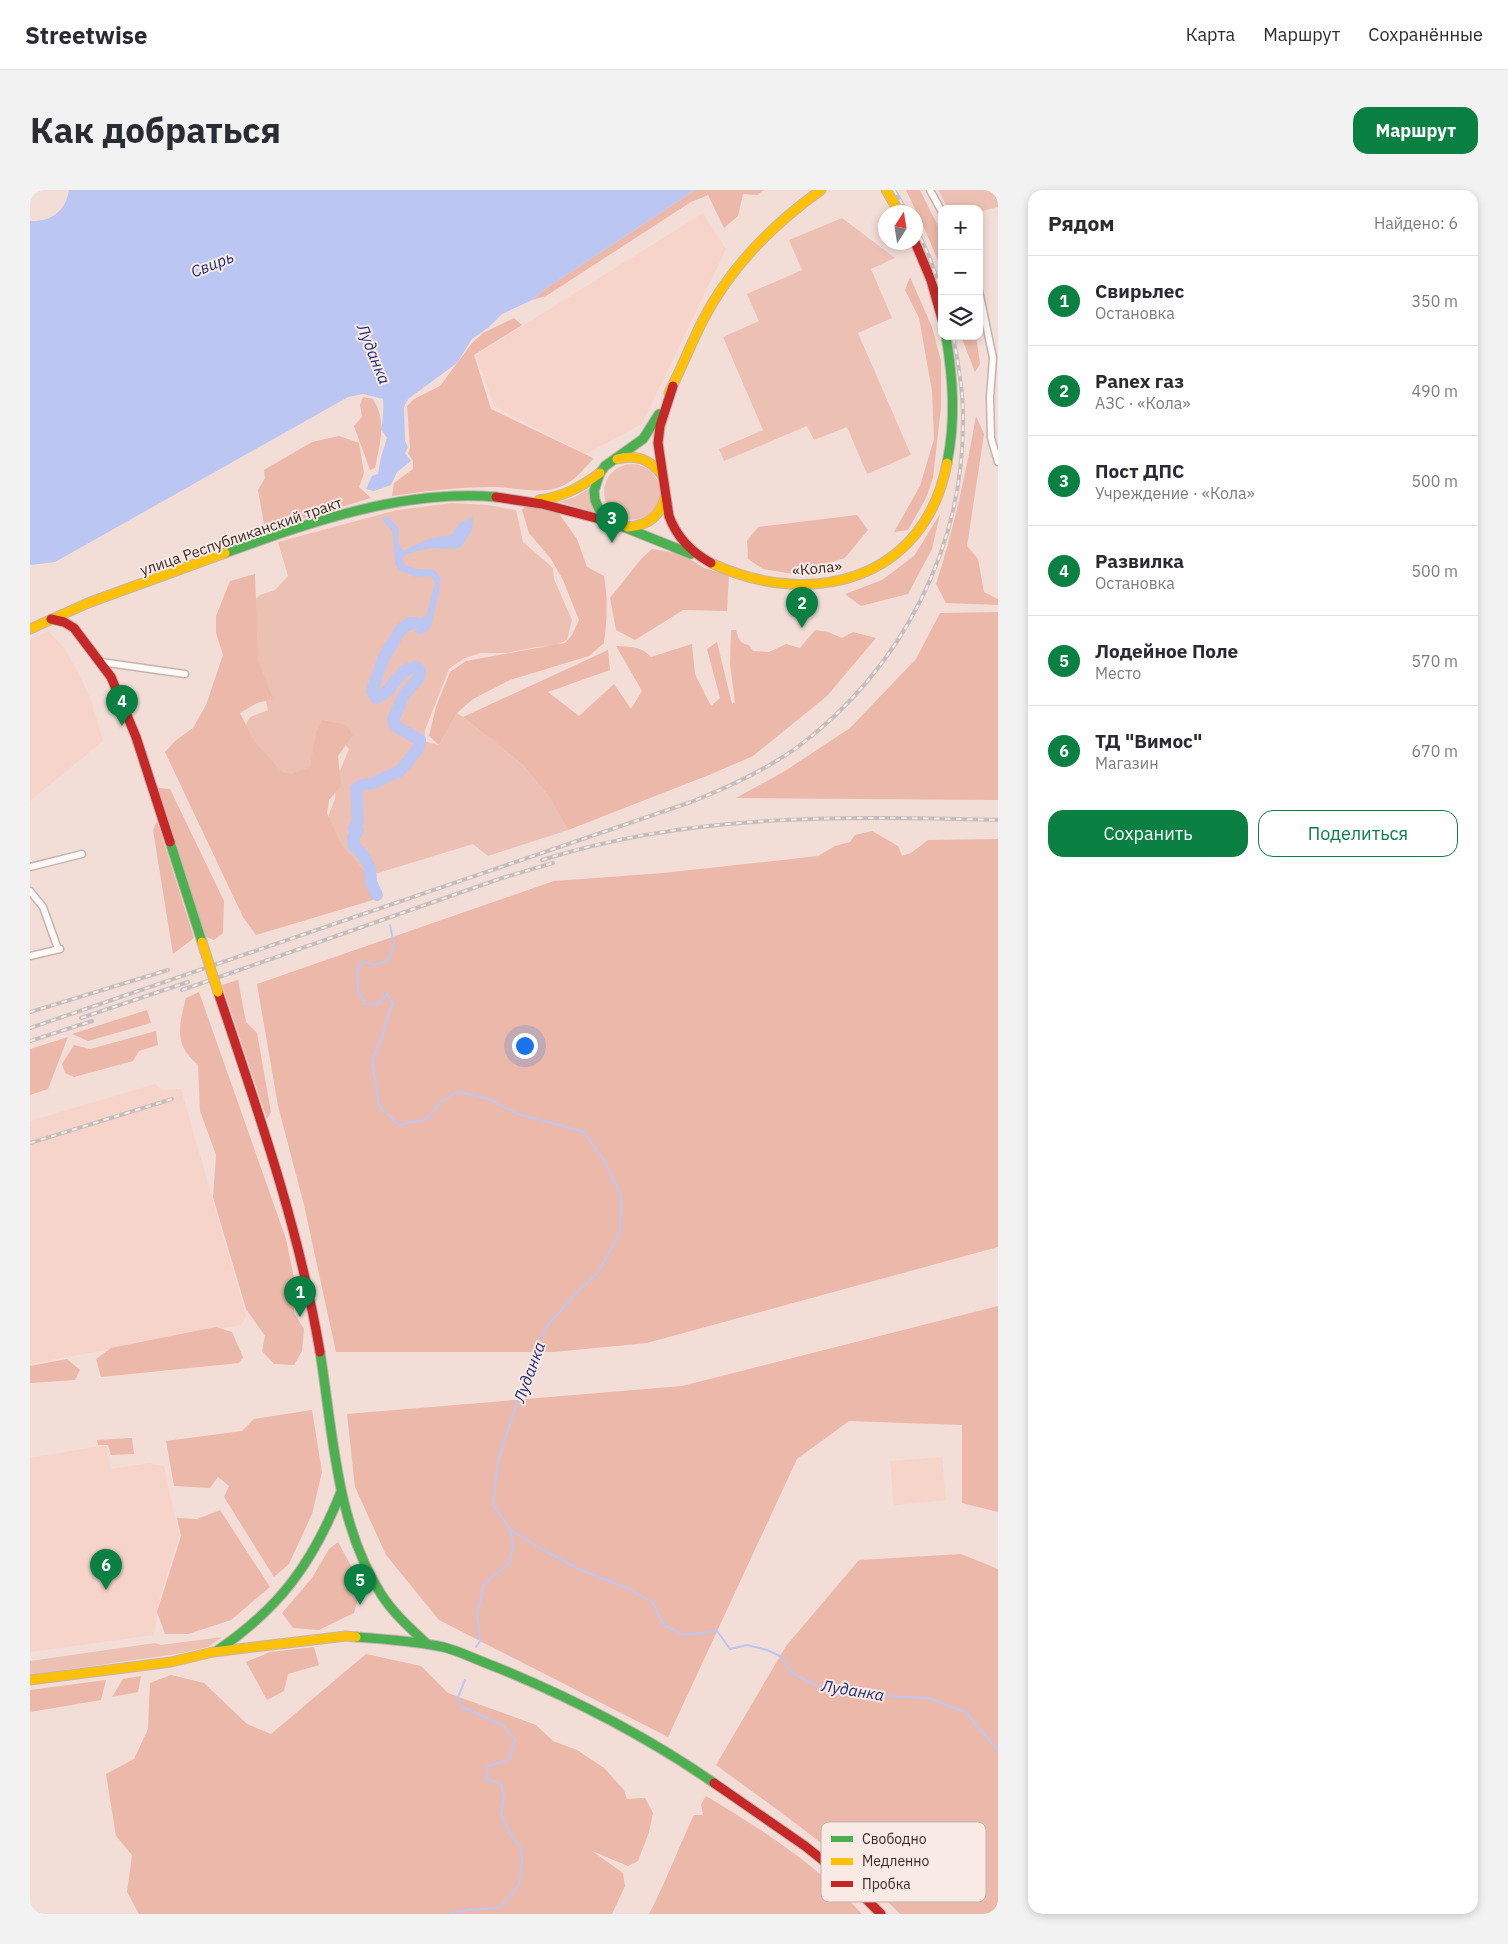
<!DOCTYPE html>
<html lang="ru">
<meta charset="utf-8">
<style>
body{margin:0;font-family:"IBM Plex Sans",sans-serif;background:#f2f2f3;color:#2b2b33}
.controls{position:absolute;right:15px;top:15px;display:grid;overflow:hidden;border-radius:10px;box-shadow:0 2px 8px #0003}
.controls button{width:45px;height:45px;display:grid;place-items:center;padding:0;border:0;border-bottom:1px solid #e1e1e2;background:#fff;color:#2b2b33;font:25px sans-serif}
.compass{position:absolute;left:848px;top:15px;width:45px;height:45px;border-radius:50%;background:#fff;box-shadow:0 2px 8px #0003;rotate:12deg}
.you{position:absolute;left:494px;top:855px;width:18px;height:18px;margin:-12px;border:4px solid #fff;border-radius:50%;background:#1a73e8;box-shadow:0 0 0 8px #1a73e833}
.badge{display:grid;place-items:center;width:32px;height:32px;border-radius:50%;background:#0b8043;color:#fff;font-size:16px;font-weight:700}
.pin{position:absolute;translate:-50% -41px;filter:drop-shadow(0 1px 2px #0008)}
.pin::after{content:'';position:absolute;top:26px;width:18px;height:15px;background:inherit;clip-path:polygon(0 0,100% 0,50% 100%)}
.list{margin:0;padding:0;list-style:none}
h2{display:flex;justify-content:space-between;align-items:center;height:65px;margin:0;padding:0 20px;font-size:21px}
h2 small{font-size:16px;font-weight:400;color:#7c7c81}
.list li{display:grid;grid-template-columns:32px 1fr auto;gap:15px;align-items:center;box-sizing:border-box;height:90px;padding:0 20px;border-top:1px solid #e1e1e2}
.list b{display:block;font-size:19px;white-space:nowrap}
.list p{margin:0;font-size:16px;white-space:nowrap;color:#7c7c81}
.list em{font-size:16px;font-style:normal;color:#7c7c81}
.actions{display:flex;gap:10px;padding:15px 20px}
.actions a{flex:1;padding:11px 0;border:1px solid #0b8043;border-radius:15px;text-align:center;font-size:18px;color:#0b8043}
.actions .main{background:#0b8043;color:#fff}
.icon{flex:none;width:28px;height:28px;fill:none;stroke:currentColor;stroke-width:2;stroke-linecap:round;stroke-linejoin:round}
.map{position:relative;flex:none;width:968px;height:1724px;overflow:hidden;border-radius:15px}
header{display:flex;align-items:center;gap:30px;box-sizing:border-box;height:70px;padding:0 25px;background:#fff;border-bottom:1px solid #e1e1e2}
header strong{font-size:24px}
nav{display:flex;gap:28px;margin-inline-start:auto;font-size:18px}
.intro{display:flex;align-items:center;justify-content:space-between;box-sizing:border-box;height:120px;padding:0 30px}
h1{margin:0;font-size:35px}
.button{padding:12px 22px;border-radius:15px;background:#0b8043;color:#fff;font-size:18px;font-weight:700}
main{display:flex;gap:30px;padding:0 30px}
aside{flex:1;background:#fff;border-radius:15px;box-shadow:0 2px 8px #0003}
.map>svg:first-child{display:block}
.built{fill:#f7d4ca}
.green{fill:#edc0b4}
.forest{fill:#ecb8a9}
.water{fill:#bbc6f2}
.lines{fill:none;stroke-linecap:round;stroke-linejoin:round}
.stream{stroke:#bbc6f2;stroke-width:2}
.river{stroke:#bbc6f2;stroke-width:12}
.street-casing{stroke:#c4b3af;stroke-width:9}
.fast-casing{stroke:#c4b3af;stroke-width:11}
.slow-casing{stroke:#c4b3af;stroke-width:11}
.jam-casing{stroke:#c4b3af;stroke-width:11}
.street{stroke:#fdfaf9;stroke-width:6}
.fast{stroke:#4caf50;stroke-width:9}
.slow{stroke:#ffc107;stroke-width:9}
.jam{stroke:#c62828;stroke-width:9}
.rail-casing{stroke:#c3bebd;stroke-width:4}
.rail{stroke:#faeae5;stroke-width:2;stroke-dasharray:5.5;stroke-linecap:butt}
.slow-bridge-casing{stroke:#c4b3af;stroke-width:11;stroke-linecap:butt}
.slow-bridge{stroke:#ffc107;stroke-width:9}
.labels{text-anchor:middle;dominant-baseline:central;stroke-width:4;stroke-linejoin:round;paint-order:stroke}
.street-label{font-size:15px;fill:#3b2c28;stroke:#faeae5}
.water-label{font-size:16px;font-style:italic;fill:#1d2f79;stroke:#faeae5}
.key{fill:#faeae5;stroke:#c1b1ac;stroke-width:1}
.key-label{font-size:14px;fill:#3b2c28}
</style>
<header>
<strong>Streetwise</strong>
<nav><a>Карта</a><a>Маршрут</a><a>Сохранённые</a></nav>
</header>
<div class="intro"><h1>Как добраться</h1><a class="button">Маршрут</a></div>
<main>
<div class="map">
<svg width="968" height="1724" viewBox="0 0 968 1724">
<rect width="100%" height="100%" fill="#f3ddd7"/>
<g class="built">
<path d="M 673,23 L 696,59 L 612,234 L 556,264 L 464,216 L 446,165 Z"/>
<path d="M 18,441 L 34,458 L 48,482 L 61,510 L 73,551 L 0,611 L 0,450 Z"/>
<path d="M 125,894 L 132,900 L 151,899 L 216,1126 L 211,1135 L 0,1174 L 0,931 Z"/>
<path d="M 76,1255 L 81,1279 L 119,1273 L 134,1276 L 149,1346 L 130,1407 L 124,1445 L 0,1462 L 0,1268 Z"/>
<path d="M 912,1267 L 916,1310 L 864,1315 L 860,1271 Z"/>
</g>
<g class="green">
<path d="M 908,0 L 968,0 L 968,17 L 949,22 L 949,19 L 918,19 Z"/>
<path d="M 812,28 L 865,68 L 841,79 L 862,128 L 828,143 L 881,265 L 837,284 L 817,237 L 784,250 L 777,236 L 694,271 L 689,259 L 733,240 L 693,147 L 729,131 L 717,104 L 772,80 L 759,50 Z"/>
<circle cx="602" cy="302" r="28"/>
<path d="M 558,299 L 564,322 L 529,312 L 545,307 Z"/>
<path d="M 422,313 L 458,315 L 486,320 L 493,352 L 523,378 L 524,389 L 542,430 L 537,450 L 524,456 L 506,457 L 477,463 L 450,463 L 433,469 L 419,479 L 395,540 L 394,551 L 409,555 L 427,523 L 433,527 L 493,575 L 519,607 L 538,640 L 458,666 L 443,654 L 322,691 L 297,642 L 299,624 L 305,609 L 306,590 L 319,559 L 306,545 L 282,588 L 267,601 L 211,543 L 220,527 L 238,520 L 231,490 L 218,416 L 230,405 L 245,400 L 258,386 L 248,352 L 367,320 Z"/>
<path d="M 192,1447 L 178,1457 L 153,1463 L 0,1485 L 0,1471 L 125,1453 L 131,1455 Z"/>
</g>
<g class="forest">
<path d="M 665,0 L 734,0 L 727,5 L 713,4 L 708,26 L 694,38 L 678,5 L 661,12 L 516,106 L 502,110 L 515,99 Z"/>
<path d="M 876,0 L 890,0 L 912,44 L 912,80 L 895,40 Z"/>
<path d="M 880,87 L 902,137 L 911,171 L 911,217 L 903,288 L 896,308 L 878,340 L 864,342 L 890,296 L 904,249 L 902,201 L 889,128 L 875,100 Z"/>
<path d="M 484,128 L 492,135 L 444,165 L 461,219 L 561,267 L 563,269 C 553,280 542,294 527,298 C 506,304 483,297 462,297 C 428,297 395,301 362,306 L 364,293 L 383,279 L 383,271 L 378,263 L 380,258 L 377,216 L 384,209 L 410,196 L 442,153 L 453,143 Z"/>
<path d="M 931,146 L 946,146 L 950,174 L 945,182 Z"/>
<path d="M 333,207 L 343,209 C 357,231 350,254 345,278 L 340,280 L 324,236 L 332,227 L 330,215 Z"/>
<path d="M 946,226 L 954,244 L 937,356 L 948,369 L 954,402 L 968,409 L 968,415 L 916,413 L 906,394 C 924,338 936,283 946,226 Z"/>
<path d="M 309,246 L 329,253 L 334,283 L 329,297 L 341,308 L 218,345 L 215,345 L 234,334 L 228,300 L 235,288 L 234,280 L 282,252 Z"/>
<path d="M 496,315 L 527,321 L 547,349 L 557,377 L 574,386 C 578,408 577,431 574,453 L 559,466 L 480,490 L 443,509 L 427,523 L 409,555 L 399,546 L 406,517 L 420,482 L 436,471 L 535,453 L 542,445 L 549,430 L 533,390 L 521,369 L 499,343 L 492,320 Z"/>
<path d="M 910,324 L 902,359 L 878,404 L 831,416 L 815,404 L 852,390 L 884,366 Z"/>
<path d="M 827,325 L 838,340 L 815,368 L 763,384 L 733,379 L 718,369 L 717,351 L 728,337 Z"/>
<path d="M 622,359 L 652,364 L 674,378 L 699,385 L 697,421 L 653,420 L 605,450 L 586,440 L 580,408 L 612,368 Z"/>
<path d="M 225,384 L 228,470 L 243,509 L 227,513 L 210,523 L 224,551 L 252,582 L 261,584 L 280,577 L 286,542 L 292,530 L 316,535 L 323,545 L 308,566 L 311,596 L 299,610 L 297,623 L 311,654 L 335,682 L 343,710 L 226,745 L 213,727 L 135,562 L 145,551 L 163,538 L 176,515 L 193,465 L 186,443 L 186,426 L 200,391 Z"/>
<path d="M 968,422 L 968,610 L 706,608 L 755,581 L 820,538 L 886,469 L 910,423 Z"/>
<path d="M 701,440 L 706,440 C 708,448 710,454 719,455 L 723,461 L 739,462 L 756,454 L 770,458 L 785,440 L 798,442 L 812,448 L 823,442 L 846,448 L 797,506 L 723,566 L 679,585 L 538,640 L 519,607 L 493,575 L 433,527 L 578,460 L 580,480 L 518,502 L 549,526 L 584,494 L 601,519 L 612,501 L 586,456 C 599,457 612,456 621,467 L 662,454 L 665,484 L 681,516 L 690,508 L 677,459 L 687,452 L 702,514 L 705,512 L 700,474 Z"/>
<path d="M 128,598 L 140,599 L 194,711 L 193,743 L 184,750 L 176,747 Z"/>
<path d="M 127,631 L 164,748 L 143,764 L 123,640 Z"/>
<path d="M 842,641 L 868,656 L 872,666 L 881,663 L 898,650 L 968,649 L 968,1057 L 617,1153 L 524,1162 L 306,1162 L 274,1015 L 248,916 L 227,794 L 524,691 L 633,683 L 788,666 L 805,656 L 820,652 L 825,645 Z"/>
<path d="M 208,790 L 216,832 L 227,843 L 241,922 L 237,929 L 192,795 Z"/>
<path d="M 169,802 L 256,1049 L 265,1093 L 264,1123 L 274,1139 L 272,1161 L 264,1175 L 244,1174 L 232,1161 L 235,1146 L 216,1119 L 183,1007 L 186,965 L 170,921 L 168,875 C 143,854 149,837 156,808 Z"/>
<path d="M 117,820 L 121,833 L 58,851 L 42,844 Z"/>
<path d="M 126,841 L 128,855 L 109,861 L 103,871 L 44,887 L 35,883 L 32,874 L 44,855 L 60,859 Z"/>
<path d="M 38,847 L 18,899 L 0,905 L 0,859 Z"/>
<path d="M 968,1116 L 968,1322 L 932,1313 L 932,1235 L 819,1231 L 767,1269 L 638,1547 L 409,1430 L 356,1365 L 325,1297 L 317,1224 L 652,1196 Z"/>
<path d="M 186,1137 L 202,1142 L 213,1167 L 209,1173 L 71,1187 L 66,1169 L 81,1158 Z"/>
<path d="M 37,1169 L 50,1180 L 45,1190 L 0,1193 L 0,1176 Z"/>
<path d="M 282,1220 L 292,1282 L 282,1324 L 259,1374 L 244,1387 L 194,1307 L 199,1296 L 188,1287 L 180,1298 L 144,1296 L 136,1251 L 212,1241 L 224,1229 Z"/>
<path d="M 102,1248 L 104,1264 L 81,1265 L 78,1255 L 68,1255 L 67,1250 Z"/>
<path d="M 190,1320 L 240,1397 L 201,1430 L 158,1444 L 135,1444 L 127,1422 L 151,1346 L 147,1328 L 167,1329 Z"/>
<path d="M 308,1352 L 332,1396 L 324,1423 L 289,1440 L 263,1438 L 252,1423 L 282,1388 L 299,1359 Z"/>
<path d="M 931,1364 L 968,1379 L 968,1724 L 870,1724 C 816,1667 750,1622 686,1575 L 756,1456 L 829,1370 Z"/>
<path d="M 284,1457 L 289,1475 L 258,1484 L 254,1501 L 237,1510 L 216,1472 L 240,1462 Z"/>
<path d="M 336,1464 L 391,1476 L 418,1503 L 506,1535 L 523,1551 L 547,1560 L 574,1578 L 594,1600 L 597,1609 L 615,1608 L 623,1623 L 619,1642 L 608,1671 L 598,1676 L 562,1661 L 593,1683 L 595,1696 L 582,1724 L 109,1724 L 97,1702 L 102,1665 L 86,1646 L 76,1584 L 104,1569 L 118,1539 L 120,1493 L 141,1485 L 174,1493 L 217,1534 L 241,1544 Z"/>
<path d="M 111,1486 L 108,1502 L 82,1507 L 93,1489 Z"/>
<path d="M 76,1490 L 71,1510 L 0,1522 L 0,1500 Z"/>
<path d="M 676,1606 C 731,1639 789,1676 832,1724 L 619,1724 C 636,1692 648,1658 664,1625 L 673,1625 L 671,1614 Z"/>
</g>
<g class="water">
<path d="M 39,0 L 665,0 L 515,99 L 502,110 L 472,124 L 458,138 L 442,149 L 427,173 L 378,209 L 374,217 L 375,251 L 378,257 L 375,263 L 381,271 L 367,282 L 361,295 L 344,301 L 336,299 L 342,286 L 348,284 L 351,267 L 357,248 L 351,239 C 353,232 354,217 353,209 L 333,204 L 318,207 L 25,372 L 0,375 L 0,31 C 21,32 36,21 39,0 Z"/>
<path d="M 354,327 L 359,328 L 369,339 L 368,352 L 371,359 L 375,360 L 398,349 L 421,345 L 430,333 L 443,327 L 442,340 L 432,356 L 425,359 L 400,358 L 376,364 L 372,369 L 375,375 C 385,381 401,378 405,381 C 407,383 409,385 410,388 C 412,394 402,437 397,441 C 395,443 392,444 390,445 L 385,442 L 385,440 L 389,440 L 390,436 L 381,433 L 396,427 L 405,393 L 401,386 L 386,387 L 369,380 L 365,374 L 363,342 L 353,330 Z"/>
</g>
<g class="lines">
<g class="stream">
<path d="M 360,735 L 364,754 L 359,769 L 345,775 L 333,772 L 327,779 L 328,802 L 335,814 L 348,814 L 357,804 L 363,813 L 358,825 L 352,848 L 342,869 L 349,916 L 369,935 L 397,929 L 411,911 L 427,902 L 456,908 L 488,924 L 554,942 L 574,970 L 591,1006 L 590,1042 L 568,1083 L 545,1104 L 518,1135 L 504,1160 L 468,1271 L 463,1315 L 480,1339 L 513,1360 L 549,1379 L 597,1398 L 622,1412 L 634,1435 L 654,1445 L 687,1441 L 700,1459 L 717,1455 L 737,1460 L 750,1466 L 762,1483 L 785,1495 L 857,1506 L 898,1508 L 935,1522 L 968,1560"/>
<path d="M 446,1457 L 450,1451 L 447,1425 L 454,1394 L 479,1373 L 483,1358 L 480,1339"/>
<path d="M 421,1724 L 420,1723 L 439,1720 L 469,1718 L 489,1695 L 492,1673 L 491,1657 L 481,1646 L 471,1625 L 474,1606 L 471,1593 L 456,1589 L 457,1577 L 479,1569 L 485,1550 L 473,1535 L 432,1517 L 428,1507 L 435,1490"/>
</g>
<path class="river" d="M 347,705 L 341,692 L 340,678 L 333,665 L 324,656 L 323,648 L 328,641 L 324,638 L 328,631 L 326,599 C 333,592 335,596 343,593 C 348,592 353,588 358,586 C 371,581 370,582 379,570 C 385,562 388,562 390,550 L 365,536 L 363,530 L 374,505 L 388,489 L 390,482 L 387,477 C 364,479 366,501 346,508 L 342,501 L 354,467 L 372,438 L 381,433 L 395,434 L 396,432"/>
<defs>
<g id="street">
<path d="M 900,0 L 912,22"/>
<path d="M 949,101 L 963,168 L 960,207 L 961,248 L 968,272"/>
<path d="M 71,472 L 155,484"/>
<path d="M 0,677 L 52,664"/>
<path d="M 0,701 L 13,717 L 28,759"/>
<path d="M 0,766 L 30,759"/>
</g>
<g id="fast">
<path d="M 916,146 C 923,189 926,230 917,273"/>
<path d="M 629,224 L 613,249 L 575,276 L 570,283 L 564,301 L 565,310 L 569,319 L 581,332 L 661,364"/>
<path d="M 195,363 C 281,332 373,299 466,307"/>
<path d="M 140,652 L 172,752"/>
<path d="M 290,1162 C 303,1243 306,1333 351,1404 C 363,1423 380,1438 397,1454"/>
<path d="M 326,1447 C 355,1449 384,1451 413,1457 C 430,1461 449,1471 466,1477 C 542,1508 616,1546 684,1593"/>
<path d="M 188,1460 C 251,1417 283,1372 311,1302"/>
</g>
<g id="slow">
<path d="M 856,0 L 869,22"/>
<path d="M 639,203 C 651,179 661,154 673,130 C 701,76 742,35 791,0"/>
<path d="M 587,269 C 606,264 620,269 632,285"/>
<path d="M 509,310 C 533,307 551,297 570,283"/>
<path d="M 597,337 C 617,336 630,327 635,307"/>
<path d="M 681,373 C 780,420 895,391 917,273"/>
<path d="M 0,439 L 58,413 L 195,363"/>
<path d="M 0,1490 L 141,1472 L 183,1462 L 316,1446 L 326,1447"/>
</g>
<g id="jam">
<path d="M 885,52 L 901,90 L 912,129"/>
<path d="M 643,196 L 630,236 L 628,253 L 639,326 C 647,348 661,362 681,373"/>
<path d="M 466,307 L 512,314 L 581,332"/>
<path d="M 21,429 L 34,432 L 44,438 L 81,487 L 106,547 L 140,652"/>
<path d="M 188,802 C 228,921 269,1038 290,1162"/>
<path d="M 684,1593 L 775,1656 L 815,1688 L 851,1724"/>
</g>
</defs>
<use href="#street" class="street-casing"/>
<use href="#fast" class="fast-casing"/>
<use href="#slow" class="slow-casing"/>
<use href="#jam" class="jam-casing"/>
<use href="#street" class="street"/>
<use href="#fast" class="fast"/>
<use href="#slow" class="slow"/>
<use href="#jam" class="jam"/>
<defs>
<g id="rail">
<path d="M 864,0 L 877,22"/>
<path d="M 886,38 L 899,66 L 912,103"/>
<path d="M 512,670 C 659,623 816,626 968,630"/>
<path d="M 152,800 L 472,688 L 523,673"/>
<path d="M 0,822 L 138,780"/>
<path d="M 51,828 L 158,792"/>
<path d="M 0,838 L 661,612 C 699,597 736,580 769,556 C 873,477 935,356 933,225 C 933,199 928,172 923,146"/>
<path d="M 0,851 L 62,831"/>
<path d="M 0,953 L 142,909"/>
</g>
</defs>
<use href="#rail" class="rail-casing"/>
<use href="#rail" class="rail"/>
<defs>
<path id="slow-bridge" d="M 172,752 L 188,802"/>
</defs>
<use href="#slow-bridge" class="slow-bridge-casing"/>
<use href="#slow-bridge" class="slow-bridge"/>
</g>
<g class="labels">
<g class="street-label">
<text transform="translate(211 346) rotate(-19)">улица Республиканский тракт</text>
<text transform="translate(787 378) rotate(-6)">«Кола»</text>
</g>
<g class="water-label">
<text transform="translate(182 74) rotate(-22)">Свирь</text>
<text transform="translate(344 164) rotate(68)">Луданка</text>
<text transform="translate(499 1182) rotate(-70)">Луданка</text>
<text transform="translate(823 1500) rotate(9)">Луданка</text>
</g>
</g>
<rect x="791" y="1632" width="165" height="80" rx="8" class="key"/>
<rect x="801" y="1646" width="22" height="6" fill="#4caf50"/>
<rect x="801" y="1668" width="22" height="7" fill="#ffc107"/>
<rect x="801" y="1691" width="22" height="6" fill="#c62828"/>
<g class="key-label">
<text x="832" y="1654">Свободно</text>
<text x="832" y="1676">Медленно</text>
<text x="832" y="1699">Пробка</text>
</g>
</svg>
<div class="controls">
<button>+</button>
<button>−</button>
<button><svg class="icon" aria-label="layers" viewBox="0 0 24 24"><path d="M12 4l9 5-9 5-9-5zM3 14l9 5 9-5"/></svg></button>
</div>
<svg class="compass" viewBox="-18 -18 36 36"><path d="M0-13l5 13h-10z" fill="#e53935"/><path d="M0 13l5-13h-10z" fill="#7c7c81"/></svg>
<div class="you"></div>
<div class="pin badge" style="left:270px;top:1127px">1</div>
<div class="pin badge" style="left:772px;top:438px">2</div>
<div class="pin badge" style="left:582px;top:353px">3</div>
<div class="pin badge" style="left:92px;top:536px">4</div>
<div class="pin badge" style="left:330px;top:1415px">5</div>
<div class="pin badge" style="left:76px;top:1400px">6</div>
</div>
<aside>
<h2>Рядом<small>Найдено: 6</small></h2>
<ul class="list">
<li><span class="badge">1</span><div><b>Свирьлес</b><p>Остановка</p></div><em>350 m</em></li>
<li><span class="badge">2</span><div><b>Panex газ</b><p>АЗС · «Кола»</p></div><em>490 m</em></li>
<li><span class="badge">3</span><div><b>Пост ДПС</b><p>Учреждение · «Кола»</p></div><em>500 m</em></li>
<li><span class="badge">4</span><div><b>Развилка</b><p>Остановка</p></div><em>500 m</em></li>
<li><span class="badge">5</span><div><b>Лодейное Поле</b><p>Место</p></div><em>570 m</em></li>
<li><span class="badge">6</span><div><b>ТД &quot;Вимос&quot;</b><p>Магазин</p></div><em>670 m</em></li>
</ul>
<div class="actions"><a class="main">Сохранить</a><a>Поделиться</a></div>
</aside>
</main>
